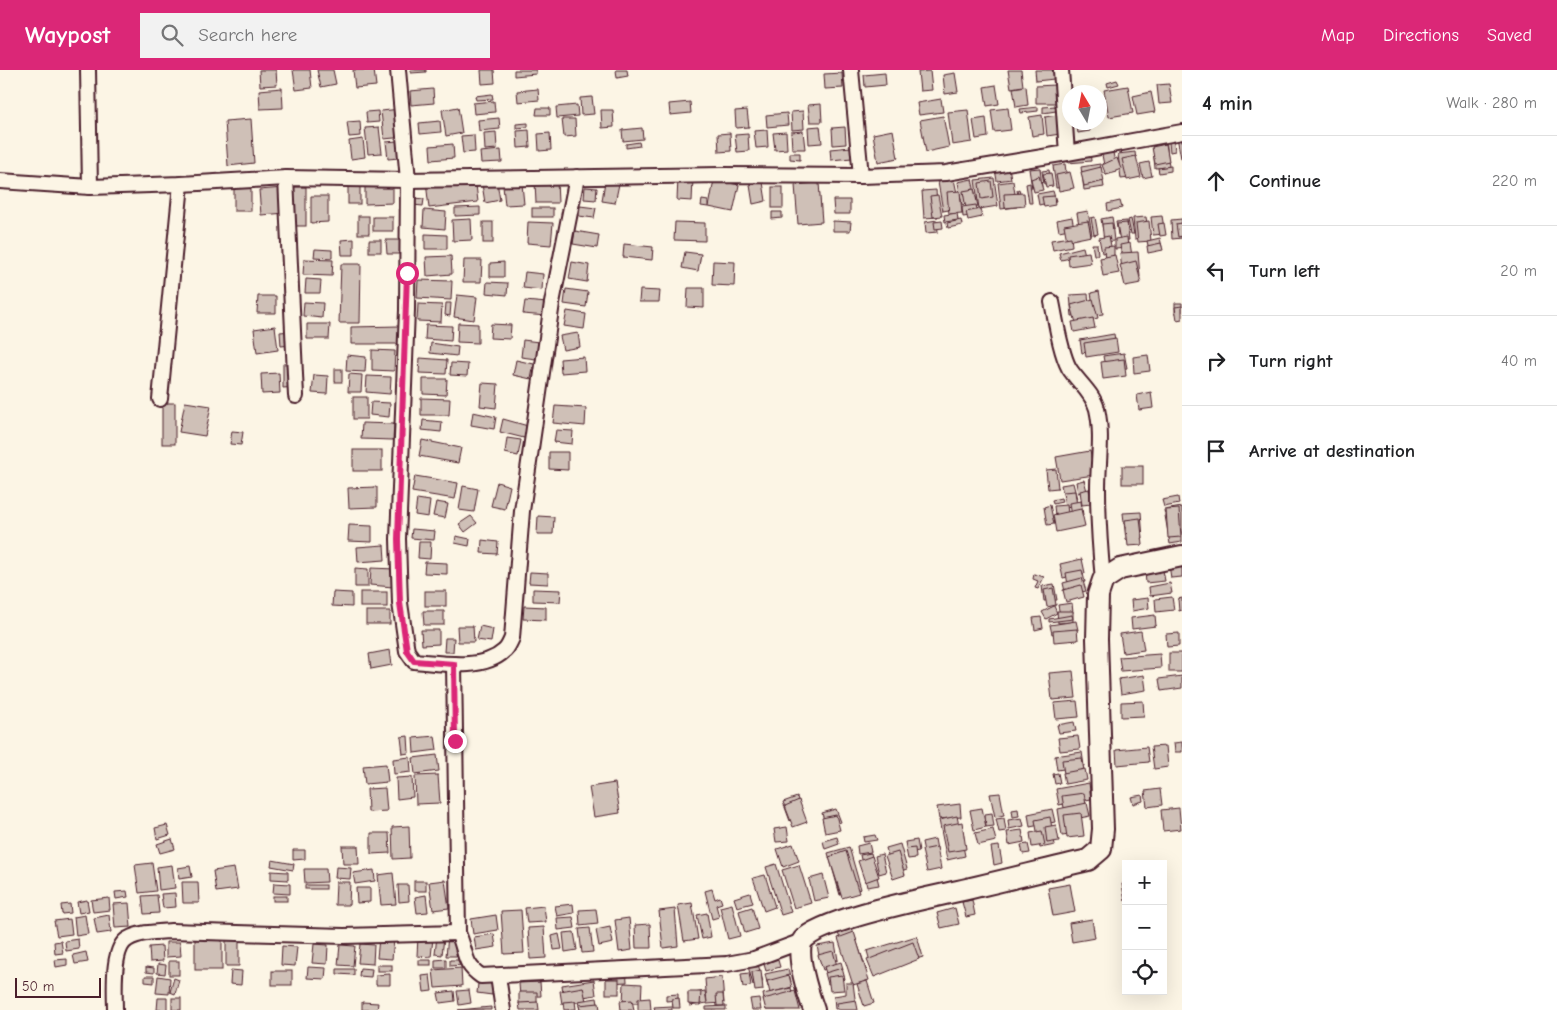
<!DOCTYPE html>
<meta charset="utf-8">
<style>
body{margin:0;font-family:"Comic Neue",sans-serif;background:#f2f2f2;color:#202124}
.controls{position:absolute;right:15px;bottom:15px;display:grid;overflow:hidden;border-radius:0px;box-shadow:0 5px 20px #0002}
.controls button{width:45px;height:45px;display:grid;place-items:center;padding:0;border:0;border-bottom:1px solid #e0e0e0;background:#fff;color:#202124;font:25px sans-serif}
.compass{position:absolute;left:1062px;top:15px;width:45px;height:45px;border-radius:50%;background:#fff;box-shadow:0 5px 20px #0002;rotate:350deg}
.scale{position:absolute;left:15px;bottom:12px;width:86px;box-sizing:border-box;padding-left:5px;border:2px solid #4a1f2b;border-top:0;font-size:14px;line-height:18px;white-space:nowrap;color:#4a1f2b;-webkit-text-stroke:4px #fcf5e5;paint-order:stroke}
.stop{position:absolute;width:15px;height:15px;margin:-11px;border:4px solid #db2777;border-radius:50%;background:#fff}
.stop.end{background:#db2777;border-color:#fff;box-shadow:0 1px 5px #0008}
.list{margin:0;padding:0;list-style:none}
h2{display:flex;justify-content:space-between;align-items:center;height:65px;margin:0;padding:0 20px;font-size:21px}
h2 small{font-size:16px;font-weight:400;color:#757577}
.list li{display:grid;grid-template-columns:32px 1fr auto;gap:15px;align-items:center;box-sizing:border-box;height:90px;padding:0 20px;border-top:1px solid #e0e0e0}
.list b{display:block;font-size:19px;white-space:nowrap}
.list em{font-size:16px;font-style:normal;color:#757577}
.icon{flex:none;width:28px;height:28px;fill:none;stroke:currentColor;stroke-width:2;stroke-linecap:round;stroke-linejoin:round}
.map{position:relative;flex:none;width:1182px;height:940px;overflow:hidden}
header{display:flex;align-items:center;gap:30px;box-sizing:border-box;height:70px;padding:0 25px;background:#db2777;color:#fff}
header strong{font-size:24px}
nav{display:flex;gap:28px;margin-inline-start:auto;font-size:18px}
.search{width:350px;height:45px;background:#f2f2f2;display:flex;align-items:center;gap:12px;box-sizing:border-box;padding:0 18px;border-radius:0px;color:#757577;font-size:19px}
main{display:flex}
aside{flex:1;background:#fff}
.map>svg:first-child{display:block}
.building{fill:#cfc0b7;stroke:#4a1f2b}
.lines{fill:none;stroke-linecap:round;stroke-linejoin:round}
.street-casing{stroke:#4a1f2b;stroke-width:18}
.secondary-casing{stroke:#4a1f2b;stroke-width:24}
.street{stroke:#fcf5e5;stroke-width:14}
.secondary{stroke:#fcf5e5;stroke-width:20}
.route{stroke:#db2777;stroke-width:6}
</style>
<header>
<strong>Waypost</strong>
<div class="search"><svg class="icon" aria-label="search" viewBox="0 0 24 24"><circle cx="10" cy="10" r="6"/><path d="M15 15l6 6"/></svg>Search here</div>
<nav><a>Map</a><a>Directions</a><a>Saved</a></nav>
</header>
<main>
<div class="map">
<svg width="1182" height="940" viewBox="0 0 1182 940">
<rect width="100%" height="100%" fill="#fcf5e5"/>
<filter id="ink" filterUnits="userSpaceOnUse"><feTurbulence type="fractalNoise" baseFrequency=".02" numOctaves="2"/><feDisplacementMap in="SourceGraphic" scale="10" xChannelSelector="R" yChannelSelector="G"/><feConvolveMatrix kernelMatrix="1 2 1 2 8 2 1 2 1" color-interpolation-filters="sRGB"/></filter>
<g filter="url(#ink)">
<g class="building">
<path d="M 259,0 L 276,0 L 277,15 L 260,16 Z"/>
<path d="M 293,0 L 310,0 L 312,18 L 296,20 Z"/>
<path d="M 317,0 L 333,0 L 336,14 L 321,17 Z"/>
<path d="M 353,0 L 374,0 L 376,16 L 355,18 Z"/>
<path d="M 411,0 L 426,0 L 426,2 L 411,3 Z"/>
<path d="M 481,0 L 494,0 L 495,13 L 482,14 Z"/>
<path d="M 514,0 L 536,0 L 536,4 L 514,6 Z"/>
<path d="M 616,0 L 627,0 L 628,6 L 617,8 Z"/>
<path d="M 1008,0 L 1021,0 L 1023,16 L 1011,18 Z"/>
<path d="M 1035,0 L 1053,0 L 1054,9 L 1036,11 Z"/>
<path d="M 930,1 L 932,20 L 920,21 L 918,2 Z"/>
<path d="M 842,3 L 843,18 L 825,19 L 824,4 Z"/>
<path d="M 885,3 L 886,15 L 865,17 L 864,5 Z"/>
<path d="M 955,3 L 958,22 L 945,24 L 943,5 Z"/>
<path d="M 1117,10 L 1119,14 L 1108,17 L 1107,13 Z"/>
<path d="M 1169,14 L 1172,33 L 1159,34 L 1157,15 Z"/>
<path d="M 996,15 L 999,34 L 987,36 L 984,17 Z"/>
<path d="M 1055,15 L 1056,33 L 1036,33 L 1036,16 Z"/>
<path d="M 1026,16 L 1028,35 L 1016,37 L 1013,18 Z"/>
<path d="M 1128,16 L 1133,43 L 1109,47 L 1104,20 Z"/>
<path d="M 282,18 L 283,38 L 260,39 L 259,20 Z"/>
<path d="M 433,19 L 434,33 L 411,35 L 410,21 Z"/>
<path d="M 538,19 L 539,30 L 518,32 L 517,21 Z"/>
<path d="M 1151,22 L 1155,42 L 1137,45 L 1133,26 Z"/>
<path d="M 492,24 L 493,29 L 476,30 L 475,26 Z"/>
<path d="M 592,27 L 594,44 L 581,45 L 580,28 Z"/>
<path d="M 941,29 L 943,42 L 919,45 L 917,33 Z"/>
<path d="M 494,31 L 495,42 L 474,44 L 473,33 Z"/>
<path d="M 690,32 L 691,43 L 670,45 L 669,34 Z"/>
<path d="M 821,34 L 822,52 L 810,52 L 808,35 Z"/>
<path d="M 577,35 L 578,46 L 557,48 L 556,37 Z"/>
<path d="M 1055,36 L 1056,41 L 1043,43 L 1043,37 Z"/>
<path d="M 458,37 L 462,63 L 446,66 L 442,40 Z"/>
<path d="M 1038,37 L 1038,41 L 1021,43 L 1020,39 Z"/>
<path d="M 537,38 L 550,38 L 550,45 L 536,45 Z"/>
<path d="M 1008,38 L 1011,60 L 994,62 L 991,40 Z"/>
<path d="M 401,39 L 404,67 L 384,69 L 381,41 Z"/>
<path d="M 601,40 L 613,40 L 614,57 L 602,58 Z"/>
<path d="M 747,40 L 749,57 L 736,58 L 735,41 Z"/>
<path d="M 968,40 L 972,72 L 952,75 L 948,42 Z"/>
<path d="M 378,41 L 379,52 L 367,53 L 366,42 Z"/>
<path d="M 803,41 L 804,59 L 792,60 L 791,42 Z"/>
<path d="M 787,43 L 788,55 L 767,57 L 766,45 Z"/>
<path d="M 1042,45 L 1044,64 L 1032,66 L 1029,47 Z"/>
<path d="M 1057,45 L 1060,64 L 1047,66 L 1045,47 Z"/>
<path d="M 943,46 L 949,77 L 926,82 L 920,50 Z"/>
<path d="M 499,48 L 500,59 L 479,61 L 478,50 Z"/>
<path d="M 986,48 L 988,67 L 976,69 L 973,50 Z"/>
<path d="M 251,49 L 254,93 L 228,96 L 225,51 Z"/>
<path d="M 562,49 L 575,49 L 576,66 L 564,67 Z"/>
<path d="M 360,51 L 361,66 L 349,67 L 347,52 Z"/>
<path d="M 440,51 L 441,62 L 420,64 L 419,53 Z"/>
<path d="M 1076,52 L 1089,52 L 1090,61 L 1078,63 Z"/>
<path d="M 528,53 L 528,57 L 516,58 L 516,54 Z"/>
<path d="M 820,56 L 822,73 L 809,74 L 808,57 Z"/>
<path d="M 379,57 L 382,83 L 368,84 L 365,58 Z"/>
<path d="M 845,57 L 846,74 L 833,75 L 832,58 Z"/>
<path d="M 642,58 L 643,69 L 623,71 L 622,60 Z"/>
<path d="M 529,60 L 530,77 L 518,78 L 517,61 Z"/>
<path d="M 767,60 L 768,77 L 756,78 L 754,61 Z"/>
<path d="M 893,60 L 898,88 L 878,92 L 873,64 Z"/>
<path d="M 803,61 L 805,79 L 792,79 L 791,62 Z"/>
<path d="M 1182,61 L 1182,88 L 1181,88 L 1176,62 Z"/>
<path d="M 496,62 L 497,79 L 485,80 L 484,63 Z"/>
<path d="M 786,62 L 787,79 L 775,80 L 773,63 Z"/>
<path d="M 1173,62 L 1175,81 L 1170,82 L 1168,63 Z"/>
<path d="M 550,63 L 551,80 L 539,81 L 538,64 Z"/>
<path d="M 730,63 L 731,81 L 719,82 L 718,64 Z"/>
<path d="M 748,64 L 749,81 L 737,82 L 735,65 Z"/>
<path d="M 474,65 L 475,82 L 463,83 L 461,66 Z"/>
<path d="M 1166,67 L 1169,97 L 1155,98 L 1152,69 Z"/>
<path d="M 363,69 L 365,87 L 351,89 L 349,71 Z"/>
<path d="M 397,71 L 399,88 L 388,89 L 386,72 Z"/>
<path d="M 639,72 L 640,76 L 626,78 L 626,74 Z"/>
<path d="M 453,74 L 454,88 L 431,90 L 430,76 Z"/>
<path d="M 1166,74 L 1169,91 L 1155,94 L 1152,77 Z"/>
<path d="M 851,77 L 852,88 L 831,90 L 830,79 Z"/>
<path d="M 1112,78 L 1117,102 L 1106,105 L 1101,80 Z"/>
<path d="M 501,80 L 502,92 L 481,93 L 480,82 Z"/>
<path d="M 1090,81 L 1091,91 L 1068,93 L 1068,83 Z"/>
<path d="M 1135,82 L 1138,107 L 1121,109 L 1118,84 Z"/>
<path d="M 790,83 L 800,83 L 800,90 L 790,89 Z"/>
<path d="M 1136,86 L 1141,107 L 1127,110 L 1122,89 Z"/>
<path d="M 1117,88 L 1121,99 L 1106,105 L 1102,95 Z"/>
<path d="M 1149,92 L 1152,106 L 1143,108 L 1140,94 Z"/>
<path d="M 1065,94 L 1068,117 L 1056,118 L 1053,96 Z"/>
<path d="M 1100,94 L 1104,117 L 1084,120 L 1081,97 Z"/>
<path d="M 1171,96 L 1171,101 L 1159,103 L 1158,98 Z"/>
<path d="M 1009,97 L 1011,109 L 997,111 L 995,99 Z"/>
<path d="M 1101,97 L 1104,111 L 1084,116 L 1081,102 Z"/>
<path d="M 1040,98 L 1042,117 L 1032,118 L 1029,99 Z"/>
<path d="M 1049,100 L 1051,113 L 1044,114 L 1042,101 Z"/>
<path d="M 1070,102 L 1074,118 L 1059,121 L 1056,105 Z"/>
<path d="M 1051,103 L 1053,116 L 1046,117 L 1043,104 Z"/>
<path d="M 475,106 L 478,132 L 429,138 L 426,112 Z"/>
<path d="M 1039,106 L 1043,120 L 1034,122 L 1031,109 Z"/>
<path d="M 393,107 L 393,133 L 365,134 L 365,108 Z"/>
<path d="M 678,108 L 693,109 L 692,131 L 677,130 Z"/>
<path d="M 994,108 L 998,136 L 979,139 L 975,110 Z"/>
<path d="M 954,109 L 960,138 L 943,141 L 938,112 Z"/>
<path d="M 972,109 L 977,132 L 962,135 L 958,112 Z"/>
<rect x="348" y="110" width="12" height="24"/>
<path d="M 714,110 L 739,115 L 733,142 L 709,137 Z"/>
<path d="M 557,111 L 558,133 L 536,133 L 535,112 Z"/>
<path d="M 605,111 L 619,114 L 615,133 L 602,131 Z"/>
<path d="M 991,111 L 993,127 L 981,129 L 979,113 Z"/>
<path d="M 1013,111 L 1017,137 L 1001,139 L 998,113 Z"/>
<path d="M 497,112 L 500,130 L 485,133 L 482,114 Z"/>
<path d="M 763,112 L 766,131 L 753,134 L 750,115 Z"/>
<path d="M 819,113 L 822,152 L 798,154 L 795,115 Z"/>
<path d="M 1030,113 L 1032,133 L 1029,133 L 1026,114 Z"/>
<rect x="234" y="114" width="17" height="27"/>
<path d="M 522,114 L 524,134 L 505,135 L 503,116 Z"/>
<rect x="291" y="117" width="15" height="39"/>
<path d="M 585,117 L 597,118 L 596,130 L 584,129 Z"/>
<rect x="772" y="117" width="11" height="21"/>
<path d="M 284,118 L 286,143 L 261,145 L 259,120 Z"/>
<path d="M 974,119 L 978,136 L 966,139 L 963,121 Z"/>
<path d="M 1019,119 L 1022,135 L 1019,135 L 1017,120 Z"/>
<path d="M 936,120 L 938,147 L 924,148 L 922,121 Z"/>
<path d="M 960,121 L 962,143 L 949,144 L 947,122 Z"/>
<path d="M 1053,121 L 1056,131 L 1039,135 L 1037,124 Z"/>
<path d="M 1024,123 L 1025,136 L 1005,138 L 1004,124 Z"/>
<path d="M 938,125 L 942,146 L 933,147 L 930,126 Z"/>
<path d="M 311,126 L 328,126 L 328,152 L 311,153 Z"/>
<path d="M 1054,126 L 1055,135 L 1044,137 L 1042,127 Z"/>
<path d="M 414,128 L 424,129 L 423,136 L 413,135 Z"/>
<path d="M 702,130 L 708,131 L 708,137 L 701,136 Z"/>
<path d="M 833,130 L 850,130 L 850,144 L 834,144 Z"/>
<path d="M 1120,131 L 1122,138 L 1108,141 L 1107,134 Z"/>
<path d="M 976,135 L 978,145 L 963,147 L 962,137 Z"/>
<path d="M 580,136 L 596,138 L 594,148 L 579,146 Z"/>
<path d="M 480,137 L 480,145 L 455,146 L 455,138 Z"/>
<rect x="532" y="138" width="21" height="9"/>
<path d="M 980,139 L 982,147 L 968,150 L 966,142 Z"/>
<path d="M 424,140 L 446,142 L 445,159 L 423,157 Z"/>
<path d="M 1088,141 L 1092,165 L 1081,167 L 1077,143 Z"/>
<path d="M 772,142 L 782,142 L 782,148 L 772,149 Z"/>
<path d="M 957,143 L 958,150 L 945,152 L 944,145 Z"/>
<rect x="358" y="146" width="11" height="18"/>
<path d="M 1162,146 L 1165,164 L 1153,165 L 1151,147 Z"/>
<rect x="373" y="147" width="20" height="14"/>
<path d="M 1072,147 L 1074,158 L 1059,161 L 1057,150 Z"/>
<path d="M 1095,147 L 1098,164 L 1094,165 L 1091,148 Z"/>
<path d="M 1112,147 L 1114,159 L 1103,161 L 1101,149 Z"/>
<path d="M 1146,147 L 1149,167 L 1135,169 L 1133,148 Z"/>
<path d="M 471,149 L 472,170 L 453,171 L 452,150 Z"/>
<path d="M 1131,149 L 1134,164 L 1131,164 L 1128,150 Z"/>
<path d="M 1182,149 L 1182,168 L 1172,169 L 1171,150 Z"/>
<path d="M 937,150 L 938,162 L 926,163 L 925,152 Z"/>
<path d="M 961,150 L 962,155 L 948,158 L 947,153 Z"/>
<path d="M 833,151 L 851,152 L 850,161 L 833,161 Z"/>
<path d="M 942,151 L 943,158 L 935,159 L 934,152 Z"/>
<path d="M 1088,151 L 1091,166 L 1067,171 L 1064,155 Z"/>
<path d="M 1127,151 L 1129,164 L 1118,165 L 1116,152 Z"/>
<path d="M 1149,151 L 1151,171 L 1138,172 L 1136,153 Z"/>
<rect x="483" y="152" width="10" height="21"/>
<path d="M 528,152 L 553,153 L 551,175 L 527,173 Z"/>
<path d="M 675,152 L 705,153 L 705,171 L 674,170 Z"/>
<path d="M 1112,153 L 1114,171 L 1104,172 L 1102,154 Z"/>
<path d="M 1127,153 L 1129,170 L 1120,171 L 1117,154 Z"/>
<path d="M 1164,153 L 1166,165 L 1160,166 L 1158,154 Z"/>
<path d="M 1182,153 L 1182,166 L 1178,167 L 1176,154 Z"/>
<path d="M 575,161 L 599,165 L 597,178 L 573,174 Z"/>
<path d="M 425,164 L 447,165 L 447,179 L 425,179 Z"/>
<path d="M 1109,166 L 1112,181 L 1102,183 L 1099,168 Z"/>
<path d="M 1071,167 L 1072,176 L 1053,180 L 1051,170 Z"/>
<path d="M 1127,167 L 1128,178 L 1115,179 L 1115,169 Z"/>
<path d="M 1160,168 L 1162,177 L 1149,180 L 1147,171 Z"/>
<path d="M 354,169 L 354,185 L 342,185 L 341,170 Z"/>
<rect x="369" y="170" width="12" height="12"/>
<path d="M 386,170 L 401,170 L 401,184 L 387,184 Z"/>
<path d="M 1130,173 L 1132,186 L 1122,188 L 1120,175 Z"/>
<path d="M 1161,173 L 1163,180 L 1148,183 L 1147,176 Z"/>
<path d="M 624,174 L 653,177 L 652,190 L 623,187 Z"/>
<path d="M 1092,174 L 1097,174 L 1098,185 L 1094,185 Z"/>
<path d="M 1114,176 L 1114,193 L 1105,193 L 1104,177 Z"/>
<path d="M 1083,177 L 1085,185 L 1061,190 L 1059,183 Z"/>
<path d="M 315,179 L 332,180 L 332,188 L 314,187 Z"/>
<path d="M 685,182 L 701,184 L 698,201 L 682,198 Z"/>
<path d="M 1089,182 L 1091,193 L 1069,196 L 1068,185 Z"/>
<path d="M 1138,182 L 1140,207 L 1123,208 L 1120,183 Z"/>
<path d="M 1115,185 L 1119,203 L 1103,206 L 1100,188 Z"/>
<path d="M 451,186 L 452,204 L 427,206 L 426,187 Z"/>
<path d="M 304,189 L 333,190 L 332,206 L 303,205 Z"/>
<path d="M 464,190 L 482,190 L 481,212 L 463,212 Z"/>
<path d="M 713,191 L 735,192 L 734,216 L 712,215 Z"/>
<path d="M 1136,191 L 1141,213 L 1125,216 L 1120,195 Z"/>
<path d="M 504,192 L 504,207 L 490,207 L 490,193 Z"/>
<path d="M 572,192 L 589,195 L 587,212 L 569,209 Z"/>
<path d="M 341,194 L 361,194 L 360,253 L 339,253 Z"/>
<path d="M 525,202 L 543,204 L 542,220 L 523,218 Z"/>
<path d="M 306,209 L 321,210 L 320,223 L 305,223 Z"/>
<path d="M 418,210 L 452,211 L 451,230 L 417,228 Z"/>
<path d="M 487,212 L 508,213 L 507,225 L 486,223 Z"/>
<path d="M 688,218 L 704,218 L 704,238 L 687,237 Z"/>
<path d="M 566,219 L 588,222 L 586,237 L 564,234 Z"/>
<path d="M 640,220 L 660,221 L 659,232 L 639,232 Z"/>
<path d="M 1099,221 L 1103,244 L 1095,245 L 1091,223 Z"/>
<path d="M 1088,224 L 1090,244 L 1072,246 L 1070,225 Z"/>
<path d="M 457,225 L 477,227 L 474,250 L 454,247 Z"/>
<path d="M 258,226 L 276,226 L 276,243 L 257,243 Z"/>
<path d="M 1093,229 L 1098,248 L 1076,253 L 1071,235 Z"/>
<path d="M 525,231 L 547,233 L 546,246 L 523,244 Z"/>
<path d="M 304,232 L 323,233 L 322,248 L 303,246 Z"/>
<path d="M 446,233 L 451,233 L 450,246 L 445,245 Z"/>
<path d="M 1175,233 L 1182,233 L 1182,242 L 1175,243 Z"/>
<path d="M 418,234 L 442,235 L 441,252 L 417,251 Z"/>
<path d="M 1182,236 L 1182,249 L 1177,250 L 1175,237 Z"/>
<path d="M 567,241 L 586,244 L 584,259 L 564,256 Z"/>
<path d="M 1093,248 L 1095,258 L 1074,262 L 1072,252 Z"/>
<path d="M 458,253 L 478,254 L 478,273 L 457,272 Z"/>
<path d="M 307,254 L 330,254 L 329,269 L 307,269 Z"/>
<path d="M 491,254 L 511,255 L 510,269 L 490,268 Z"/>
<path d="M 426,255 L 452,256 L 451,271 L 425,269 Z"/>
<path d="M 275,256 L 278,280 L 257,283 L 254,259 Z"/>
<path d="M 400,256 L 400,274 L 351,274 L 351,257 Z"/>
<path d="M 291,261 L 292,275 L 281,276 L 280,262 Z"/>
<path d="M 578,263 L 580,277 L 563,280 L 560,266 Z"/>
<path d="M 1114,264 L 1116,277 L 1082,283 L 1080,270 Z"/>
<path d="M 1116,268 L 1118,282 L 1086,287 L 1084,273 Z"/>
<path d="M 523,270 L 539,272 L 536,289 L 521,287 Z"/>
<path d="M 431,273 L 458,277 L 457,286 L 430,283 Z"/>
<path d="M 372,280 L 395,281 L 394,301 L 372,300 Z"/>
<path d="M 1124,283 L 1127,298 L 1106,302 L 1103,286 Z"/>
<path d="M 347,285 L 366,287 L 365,302 L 346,301 Z"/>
<path d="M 1148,285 L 1150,301 L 1134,303 L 1133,287 Z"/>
<path d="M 584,287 L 585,301 L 561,303 L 560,289 Z"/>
<path d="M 420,288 L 447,290 L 446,304 L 419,303 Z"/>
<path d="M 1124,289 L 1126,306 L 1103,309 L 1101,292 Z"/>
<path d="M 516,290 L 534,294 L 531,309 L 513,305 Z"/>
<path d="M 296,293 L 297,317 L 283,318 L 283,294 Z"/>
<path d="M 451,293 L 468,294 L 467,306 L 450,305 Z"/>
<rect x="335" y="299" width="7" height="13"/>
<path d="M 279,303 L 280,323 L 262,324 L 261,304 Z"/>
<path d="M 349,304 L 362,305 L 361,322 L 348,322 Z"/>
<path d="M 314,305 L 328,306 L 327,324 L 312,323 Z"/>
<path d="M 367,306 L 391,307 L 390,324 L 366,322 Z"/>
<path d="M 423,309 L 447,309 L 446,325 L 423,324 Z"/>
<path d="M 482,313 L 498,314 L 496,338 L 480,336 Z"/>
<path d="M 1151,322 L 1153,338 L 1139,340 L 1137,325 Z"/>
<rect x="353" y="327" width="14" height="22"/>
<path d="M 421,328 L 450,329 L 449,345 L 421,345 Z"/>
<path d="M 185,332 L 211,336 L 205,366 L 179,362 Z"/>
<path d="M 371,332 L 390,333 L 389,347 L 370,345 Z"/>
<rect x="162" y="333" width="13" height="41"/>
<path d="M 555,336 L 586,338 L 585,356 L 553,353 Z"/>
<path d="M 473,342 L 496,347 L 494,359 L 471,355 Z"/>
<path d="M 503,349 L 528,356 L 524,368 L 500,362 Z"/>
<path d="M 423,350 L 442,352 L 441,362 L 422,360 Z"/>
<path d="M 362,353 L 394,354 L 393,370 L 361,369 Z"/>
<path d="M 556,360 L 573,361 L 572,374 L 554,372 Z"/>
<path d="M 232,361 L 243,362 L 241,375 L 230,374 Z"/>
<path d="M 507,368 L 521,370 L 518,386 L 505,383 Z"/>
<path d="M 422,370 L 461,378 L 458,393 L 419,386 Z"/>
<rect x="353" y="380" width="29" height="21"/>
<path d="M 1090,381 L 1094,405 L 1060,410 L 1056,387 Z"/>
<path d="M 549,382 L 568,382 L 568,400 L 549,399 Z"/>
<rect x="1122" y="396" width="21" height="18"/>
<path d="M 1056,399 L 1058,418 L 1048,419 L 1046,400 Z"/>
<path d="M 415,406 L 458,413 L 455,429 L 412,422 Z"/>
<path d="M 1084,410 L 1087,421 L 1078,423 L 1076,412 Z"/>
<path d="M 497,412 L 510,416 L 505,439 L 491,436 Z"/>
<path d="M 1073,413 L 1077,429 L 1065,432 L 1061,415 Z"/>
<path d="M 463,416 L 478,419 L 474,442 L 459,440 Z"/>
<path d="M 377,417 L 377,437 L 349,438 L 348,418 Z"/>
<path d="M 1089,419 L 1091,434 L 1082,435 L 1080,421 Z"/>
<path d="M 1075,421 L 1077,436 L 1065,438 L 1063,422 Z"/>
<path d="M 1178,427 L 1179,434 L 1164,437 L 1162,430 Z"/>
<path d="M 1061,428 L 1062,432 L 1053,434 L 1052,430 Z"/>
<path d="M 417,429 L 430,431 L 428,447 L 415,445 Z"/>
<path d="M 1081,431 L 1083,445 L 1071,448 L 1069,433 Z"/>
<path d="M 436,432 L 448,434 L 445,448 L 433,446 Z"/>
<path d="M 1050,435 L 1054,454 L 1047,455 L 1044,437 Z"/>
<path d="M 1067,435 L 1068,444 L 1055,445 L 1054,436 Z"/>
<path d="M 1182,437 L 1182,472 L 1170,474 L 1164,440 Z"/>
<path d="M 1081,439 L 1085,456 L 1056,462 L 1053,445 Z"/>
<path d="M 1179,439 L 1181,467 L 1168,468 L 1166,440 Z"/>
<path d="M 1141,442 L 1143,469 L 1126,470 L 1123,443 Z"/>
<path d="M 471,446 L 477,453 L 465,462 L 459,454 Z"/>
<path d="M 538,446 L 554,447 L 553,464 L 537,464 Z"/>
<path d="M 1140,448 L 1143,475 L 1128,476 L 1125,450 Z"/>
<path d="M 349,455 L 372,456 L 372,472 L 348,471 Z"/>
<path d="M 412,459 L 435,461 L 434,470 L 411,468 Z"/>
<path d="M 456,466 L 470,469 L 469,476 L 455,473 Z"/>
<path d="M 482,470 L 498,472 L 497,484 L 481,483 Z"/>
<path d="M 419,472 L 431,472 L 430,489 L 418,488 Z"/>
<path d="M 384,475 L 385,490 L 358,492 L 357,477 Z"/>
<path d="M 1082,489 L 1085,503 L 1063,508 L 1060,494 Z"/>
<path d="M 425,492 L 447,493 L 447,504 L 424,503 Z"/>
<path d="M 1182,493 L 1182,507 L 1171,508 L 1169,495 Z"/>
<path d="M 355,498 L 368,499 L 368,517 L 355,517 Z"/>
<path d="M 371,498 L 395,499 L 393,517 L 370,515 Z"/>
<path d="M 1082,500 L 1085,512 L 1068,515 L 1066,503 Z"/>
<path d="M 1163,500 L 1165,511 L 1146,513 L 1145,502 Z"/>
<path d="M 530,502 L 548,503 L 548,514 L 529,513 Z"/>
<path d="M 1034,504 L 1044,507 L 1038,519 L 1035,518 L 1038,511 L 1033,509 Z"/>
<path d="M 1082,508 L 1086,521 L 1066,526 L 1063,513 Z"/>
<path d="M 1170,513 L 1172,523 L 1150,526 L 1149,517 Z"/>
<path d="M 1054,514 L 1057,530 L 1044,531 L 1042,516 Z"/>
<path d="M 1081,515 L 1084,527 L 1066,532 L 1063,520 Z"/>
<path d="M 1053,518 L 1056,535 L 1047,537 L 1044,520 Z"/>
<path d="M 533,519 L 561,520 L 560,532 L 533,531 Z"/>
<rect x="425" y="521" width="21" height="15"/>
<path d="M 333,522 L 352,523 L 352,537 L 332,536 Z"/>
<rect x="360" y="522" width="27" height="15"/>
<path d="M 1172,527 L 1174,540 L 1156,542 L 1155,529 Z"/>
<path d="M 1148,528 L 1149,538 L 1132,541 L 1131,530 Z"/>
<path d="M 1182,528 L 1182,540 L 1179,541 L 1178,529 Z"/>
<path d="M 1072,533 L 1073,543 L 1060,545 L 1058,535 Z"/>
<path d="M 524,536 L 546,537 L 546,550 L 523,549 Z"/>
<path d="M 1054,536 L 1057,543 L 1046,549 L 1042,542 Z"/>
<rect x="366" y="541" width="24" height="13"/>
<path d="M 423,541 L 444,541 L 444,555 L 424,555 Z"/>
<path d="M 1057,541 L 1073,541 L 1073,552 L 1058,553 Z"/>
<path d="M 1072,545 L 1073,549 L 1049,552 L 1049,549 Z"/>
<path d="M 1155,545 L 1156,556 L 1132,559 L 1131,548 Z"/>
<path d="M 1041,547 L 1043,558 L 1035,560 L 1033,548 Z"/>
<path d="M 1076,551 L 1078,560 L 1052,564 L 1050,555 Z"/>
<path d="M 457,556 L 473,556 L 474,572 L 458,572 Z"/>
<path d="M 480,556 L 493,559 L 491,572 L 477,570 Z"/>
<path d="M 1077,559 L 1078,570 L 1054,572 L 1053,561 Z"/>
<path d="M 421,560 L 439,560 L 439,574 L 422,575 Z"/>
<path d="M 1141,561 L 1144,580 L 1123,583 L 1120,564 Z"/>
<path d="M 1179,563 L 1179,576 L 1167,577 L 1166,564 Z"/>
<path d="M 445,568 L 454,568 L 453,582 L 444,582 Z"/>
<path d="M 390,580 L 392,595 L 371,599 L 369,584 Z"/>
<rect x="1169" y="583" width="13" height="19"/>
<path d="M 1160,584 L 1161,598 L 1121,601 L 1119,587 Z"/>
<path d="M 1073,601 L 1076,628 L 1052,630 L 1049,603 Z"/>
<path d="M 1144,605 L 1146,620 L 1121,624 L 1119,609 Z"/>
<path d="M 1182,606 L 1182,618 L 1161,621 L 1159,609 Z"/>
<path d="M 1077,631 L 1079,647 L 1056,649 L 1054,633 Z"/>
<path d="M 1143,631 L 1144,646 L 1121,647 L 1121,632 Z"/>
<path d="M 1074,652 L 1076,661 L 1059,663 L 1057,655 Z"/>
<path d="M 408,666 L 409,683 L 403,684 L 401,667 Z"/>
<path d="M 435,666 L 437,680 L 414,683 L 413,668 Z"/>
<path d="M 1078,666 L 1080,679 L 1060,681 L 1058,668 Z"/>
<path d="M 1182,672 L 1182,682 L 1175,682 L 1174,673 Z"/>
<path d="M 1166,676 L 1168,697 L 1154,699 L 1151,677 Z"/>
<path d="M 1147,677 L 1149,692 L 1117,695 L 1116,680 Z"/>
<path d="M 1082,682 L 1084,696 L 1057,700 L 1055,686 Z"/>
<path d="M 437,685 L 439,701 L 415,704 L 413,688 Z"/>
<path d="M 410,687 L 411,702 L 394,704 L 393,689 Z"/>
<path d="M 1082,688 L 1084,701 L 1064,704 L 1062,690 Z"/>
<path d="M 386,694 L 388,712 L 365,714 L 363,696 Z"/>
<path d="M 1085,699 L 1087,710 L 1065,714 L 1063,703 Z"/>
<path d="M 1058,703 L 1060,713 L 1055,714 L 1053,704 Z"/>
<path d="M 438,705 L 440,733 L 416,734 L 415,706 Z"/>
<path d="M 412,707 L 413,727 L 397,729 L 396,708 Z"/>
<path d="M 615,713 L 620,743 L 594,747 L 589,717 Z"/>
<path d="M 1089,713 L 1091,729 L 1059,735 L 1056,719 Z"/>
<path d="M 385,718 L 387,741 L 368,742 L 367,719 Z"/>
<path d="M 1160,719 L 1162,735 L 1147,737 L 1145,721 Z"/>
<path d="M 1000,723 L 1004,745 L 995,747 L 990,724 Z"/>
<path d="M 1084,723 L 1086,735 L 1064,738 L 1062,726 Z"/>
<path d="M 1142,725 L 1143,731 L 1133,734 L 1131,727 Z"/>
<path d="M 797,727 L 803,747 L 790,751 L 783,732 Z"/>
<path d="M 799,730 L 807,752 L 793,757 L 785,736 Z"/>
<path d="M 1087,733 L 1090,746 L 1075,749 L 1077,764 L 1062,766 L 1058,739 Z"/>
<path d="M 960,734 L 961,747 L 939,749 L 937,737 Z"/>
<path d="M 982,738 L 986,757 L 974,760 L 970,740 Z"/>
<path d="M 1179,738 L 1181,759 L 1163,761 L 1161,740 Z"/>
<path d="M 836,739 L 841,752 L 826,757 L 822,743 Z"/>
<path d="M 1018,739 L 1019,746 L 1013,747 L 1012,740 Z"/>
<path d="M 1052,739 L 1055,752 L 1030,757 L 1028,744 Z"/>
<path d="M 992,743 L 994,756 L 986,757 L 985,744 Z"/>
<path d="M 1081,743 L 1084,766 L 1067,768 L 1064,745 Z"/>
<path d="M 836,745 L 840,760 L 825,763 L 822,748 Z"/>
<path d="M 957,746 L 965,786 L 947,790 L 939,750 Z"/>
<path d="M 1050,747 L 1055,775 L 1040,778 L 1035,750 Z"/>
<path d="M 1004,748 L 1006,761 L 999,762 L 996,749 Z"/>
<path d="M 1022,748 L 1024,756 L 1009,759 L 1008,750 Z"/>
<path d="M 962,752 L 966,779 L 948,782 L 943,756 Z"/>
<path d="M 167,755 L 170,765 L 157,769 L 155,758 Z"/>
<path d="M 1056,755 L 1059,771 L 1047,773 L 1045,757 Z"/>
<path d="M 409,756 L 410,788 L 393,789 L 392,757 Z"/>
<path d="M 787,757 L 789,771 L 776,772 L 774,759 Z"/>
<path d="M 993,759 L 996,771 L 978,775 L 975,763 Z"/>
<path d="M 1022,760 L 1024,772 L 1009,775 L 1007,762 Z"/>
<path d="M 1042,761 L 1045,775 L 1032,777 L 1030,763 Z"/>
<path d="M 371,763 L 389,763 L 390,783 L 371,784 Z"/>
<path d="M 875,765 L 877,770 L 864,772 L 863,767 Z"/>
<path d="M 837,767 L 839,774 L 825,779 L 823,771 Z"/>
<path d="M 172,769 L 175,779 L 160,783 L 157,774 Z"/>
<path d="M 935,769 L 938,785 L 925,787 L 922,772 Z"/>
<path d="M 917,770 L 919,781 L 907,783 L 905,772 Z"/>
<path d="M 869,773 L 871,782 L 858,784 L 857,776 Z"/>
<path d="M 793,774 L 799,791 L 783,797 L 777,779 Z"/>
<path d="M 900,774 L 907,799 L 893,803 L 886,778 Z"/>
<path d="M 1028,774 L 1030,783 L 1023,784 L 1021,775 Z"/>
<path d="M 342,776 L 358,776 L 359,794 L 343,794 Z"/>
<path d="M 999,776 L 1002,793 L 994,795 L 991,777 Z"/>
<path d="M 849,777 L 861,819 L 840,825 L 828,783 Z"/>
<path d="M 937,777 L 941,799 L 927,802 L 922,780 Z"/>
<path d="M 915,778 L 916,788 L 908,789 L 906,779 Z"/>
<path d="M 293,780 L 305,780 L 305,789 L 293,790 Z"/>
<path d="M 846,781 L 859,823 L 842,828 L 829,787 Z"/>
<path d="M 898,782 L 905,805 L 893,809 L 885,786 Z"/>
<path d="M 871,783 L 879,815 L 867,817 L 860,785 Z"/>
<path d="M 882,784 L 886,802 L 879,804 L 875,786 Z"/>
<path d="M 872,786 L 879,807 L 865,812 L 858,791 Z"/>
<path d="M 272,790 L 294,794 L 293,800 L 271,796 Z"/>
<path d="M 152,793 L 156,821 L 139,823 L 135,795 Z"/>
<path d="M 776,794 L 791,842 L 781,845 L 766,797 Z"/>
<path d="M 172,795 L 175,818 L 159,820 L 157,797 Z"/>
<path d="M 799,795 L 811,833 L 794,838 L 782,800 Z"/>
<path d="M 190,796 L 192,807 L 179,809 L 178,798 Z"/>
<path d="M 336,797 L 351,798 L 350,809 L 335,808 Z"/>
<path d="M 234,798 L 238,819 L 216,822 L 213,801 Z"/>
<path d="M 304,799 L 326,799 L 327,812 L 305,813 Z"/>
<path d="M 374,800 L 375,811 L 355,814 L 353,803 Z"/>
<path d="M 271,801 L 288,802 L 288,810 L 271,809 Z"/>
<path d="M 393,803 L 396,834 L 381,835 L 378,805 Z"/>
<path d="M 765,805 L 775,837 L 764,841 L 753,808 Z"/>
<path d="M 823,805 L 829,828 L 814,831 L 809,809 Z"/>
<path d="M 445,810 L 449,838 L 433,840 L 429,812 Z"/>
<rect x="414" y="811" width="12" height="10"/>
<path d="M 182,812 L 198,812 L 199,833 L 183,833 Z"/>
<path d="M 336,812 L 350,812 L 349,835 L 335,835 Z"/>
<path d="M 274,813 L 290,814 L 290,824 L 273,823 Z"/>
<path d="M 1126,813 L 1126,830 L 1125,831 L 1122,814 Z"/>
<path d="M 1070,814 L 1075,842 L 1053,846 L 1048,818 Z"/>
<rect x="305" y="815" width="21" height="4"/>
<path d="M 398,815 L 408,815 L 409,831 L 399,832 Z"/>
<path d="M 356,818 L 370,818 L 370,832 L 357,833 Z"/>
<path d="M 712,819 L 715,829 L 720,827 L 722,833 L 716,835 L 719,847 L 712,849 L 705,821 Z"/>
<path d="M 127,821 L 128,827 L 116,829 L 115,822 Z"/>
<path d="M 175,823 L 176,837 L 163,838 L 161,824 Z"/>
<path d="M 750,823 L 753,833 L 737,837 L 734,828 Z"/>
<path d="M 157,825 L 159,843 L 144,844 L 142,826 Z"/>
<path d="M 426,825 L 428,842 L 417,843 L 415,827 Z"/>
<rect x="273" y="826" width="14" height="5"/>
<path d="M 109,828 L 110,840 L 93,842 L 91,830 Z"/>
<path d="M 87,830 L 89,841 L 79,843 L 77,832 Z"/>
<path d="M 972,830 L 975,845 L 966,847 L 962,832 Z"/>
<path d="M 129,833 L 131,857 L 115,858 L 113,834 Z"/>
<path d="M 692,833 L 698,869 L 684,871 L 678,835 Z"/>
<path d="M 70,834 L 71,843 L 62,844 L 61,835 Z"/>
<path d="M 573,834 L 574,843 L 557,846 L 555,836 Z"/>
<path d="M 732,834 L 740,866 L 728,869 L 720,837 Z"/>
<path d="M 544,836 L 546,852 L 527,853 L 525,838 Z"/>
<path d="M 752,837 L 758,859 L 745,863 L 739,841 Z"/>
<path d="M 955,838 L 959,854 L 941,858 L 937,843 Z"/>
<path d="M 596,839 L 598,854 L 580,856 L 579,840 Z"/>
<path d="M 675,839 L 678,876 L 663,878 L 659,841 Z"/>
<path d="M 521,840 L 524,883 L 504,884 L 501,841 Z"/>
<path d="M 707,843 L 711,867 L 702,869 L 697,845 Z"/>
<path d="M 85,845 L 88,864 L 76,866 L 74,847 Z"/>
<path d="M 109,845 L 111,862 L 97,864 L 94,848 Z"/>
<path d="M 496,845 L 498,860 L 473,864 L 471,849 Z"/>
<path d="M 573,847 L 575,858 L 558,860 L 557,848 Z"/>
<path d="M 629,848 L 632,880 L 619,882 L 615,850 Z"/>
<path d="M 70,849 L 72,864 L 57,866 L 54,851 Z"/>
<path d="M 1092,849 L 1095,868 L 1072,872 L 1069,853 Z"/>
<path d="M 850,852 L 868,904 L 854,909 L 836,857 Z"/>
<path d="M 650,854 L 651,878 L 636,878 L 635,855 Z"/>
<path d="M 544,857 L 546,888 L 530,889 L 528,858 Z"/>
<path d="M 610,857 L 613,873 L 599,876 L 596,860 Z"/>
<path d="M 590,858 L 593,882 L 582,883 L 579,859 Z"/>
<path d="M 574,862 L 577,880 L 565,882 L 563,863 Z"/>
<path d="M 854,862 L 869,910 L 853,915 L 838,868 Z"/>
<path d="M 494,864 L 496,877 L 476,880 L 474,867 Z"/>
<path d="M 559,864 L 562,879 L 554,880 L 552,866 Z"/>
<path d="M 418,866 L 433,868 L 431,887 L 417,886 Z"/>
<path d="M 437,866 L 444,867 L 442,885 L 435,884 Z"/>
<path d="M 448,866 L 462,867 L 461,886 L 446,886 Z"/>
<path d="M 917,866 L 923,887 L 873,902 L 867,881 Z"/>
<rect x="195" y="867" width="27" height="33"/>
<path d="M 226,867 L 239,868 L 239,896 L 226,896 Z"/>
<path d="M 379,868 L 394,869 L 392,889 L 377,888 Z"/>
<path d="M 78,869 L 79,879 L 66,881 L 65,871 Z"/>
<path d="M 61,871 L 63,883 L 55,884 L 54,872 Z"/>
<path d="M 166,872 L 180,872 L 181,886 L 166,887 Z"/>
<path d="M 913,872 L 919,889 L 874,907 L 867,890 Z"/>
<path d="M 835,873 L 838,890 L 821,894 L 817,876 Z"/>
<path d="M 314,874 L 328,875 L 327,894 L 312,893 Z"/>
<path d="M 360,874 L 374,875 L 373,894 L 358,893 Z"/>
<path d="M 340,875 L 355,876 L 353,896 L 338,895 Z"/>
<path d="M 162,876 L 163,891 L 150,892 L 149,877 Z"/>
<path d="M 282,876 L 297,877 L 295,896 L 281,895 Z"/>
<path d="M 833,881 L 837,896 L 823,900 L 818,885 Z"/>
<path d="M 86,882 L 88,892 L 75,894 L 73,885 Z"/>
<path d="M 777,887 L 780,897 L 766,901 L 763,891 Z"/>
<path d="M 67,889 L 67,895 L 56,897 L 55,890 Z"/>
<path d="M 446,889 L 446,898 L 435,898 L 435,890 Z"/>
<rect x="419" y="890" width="12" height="5"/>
<path d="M 450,890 L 463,890 L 463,895 L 450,896 Z"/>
<rect x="169" y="891" width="10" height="14"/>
<path d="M 841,892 L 843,899 L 826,903 L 824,897 Z"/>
<path d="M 158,894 L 166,895 L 165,904 L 157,903 Z"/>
<path d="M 758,894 L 763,912 L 753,915 L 748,896 Z"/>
<rect x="377" y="895" width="15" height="6"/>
<path d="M 626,896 L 627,912 L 609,913 L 608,897 Z"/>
<path d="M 146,897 L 154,898 L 154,903 L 146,902 Z"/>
<path d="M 308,897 L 326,898 L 325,909 L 307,908 Z"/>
<path d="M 360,898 L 372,899 L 371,907 L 359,906 Z"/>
<path d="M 461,898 L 462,916 L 435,918 L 433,900 Z"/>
<path d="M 842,898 L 845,909 L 828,914 L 825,903 Z"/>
<path d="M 337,899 L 354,899 L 354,905 L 337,904 Z"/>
<path d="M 788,899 L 791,912 L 768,917 L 765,904 Z"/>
<path d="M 231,900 L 242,901 L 241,915 L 230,914 Z"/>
<path d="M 761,900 L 763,920 L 755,921 L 752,902 Z"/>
<rect x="272" y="901" width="20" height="14"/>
<path d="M 749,903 L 751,916 L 743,917 L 741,904 Z"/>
<path d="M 390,904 L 390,915 L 376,915 L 376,905 Z"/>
<path d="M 479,904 L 494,905 L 492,925 L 477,923 Z"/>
<path d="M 430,905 L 432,921 L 424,922 L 422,906 Z"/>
<path d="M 789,905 L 792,917 L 770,923 L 767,911 Z"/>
<path d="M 842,905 L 844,920 L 830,921 L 828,907 Z"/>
<path d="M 145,906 L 154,906 L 154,913 L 145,912 Z"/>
<path d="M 158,906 L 170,908 L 169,924 L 156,923 Z"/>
<path d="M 722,907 L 724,933 L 707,934 L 705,909 Z"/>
<path d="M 174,908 L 179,910 L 175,924 L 170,922 Z"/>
<rect x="606" y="909" width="13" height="15"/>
<path d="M 594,910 L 596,925 L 564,930 L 562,915 Z"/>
<path d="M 867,911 L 874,933 L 864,936 L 857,914 Z"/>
<path d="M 540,912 L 541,926 L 520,927 L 519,913 Z"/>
<path d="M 624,913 L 642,914 L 641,933 L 623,933 Z"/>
<path d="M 846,913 L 853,913 L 856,936 L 835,939 L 834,926 L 846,924 Z"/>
<path d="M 583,917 L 586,931 L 562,934 L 560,921 Z"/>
<path d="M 791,918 L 795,938 L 785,940 L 766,940 L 763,924 Z"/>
<path d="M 469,920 L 471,933 L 459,935 L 457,921 Z"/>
<path d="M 454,921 L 455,931 L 440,933 L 438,923 Z"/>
<path d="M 705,921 L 707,933 L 690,936 L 688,924 Z"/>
<path d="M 795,921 L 800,940 L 766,940 L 763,929 Z"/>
<path d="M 519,922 L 537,922 L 537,933 L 519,934 Z"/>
<path d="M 688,922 L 701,922 L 700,935 L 688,934 Z"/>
<path d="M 678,924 L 678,930 L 666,931 L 666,925 Z"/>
<path d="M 716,924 L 723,924 L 724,936 L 717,936 Z"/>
<path d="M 158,928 L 167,928 L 167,940 L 157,940 Z"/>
<rect x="172" y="928" width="9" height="12"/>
<path d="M 597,928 L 599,940 L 580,940 L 578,931 Z"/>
<path d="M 650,928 L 651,940 L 638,940 L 638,929 Z"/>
<path d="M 679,928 L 680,938 L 673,938 L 672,929 Z"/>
<path d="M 759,928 L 761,940 L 752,940 L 750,929 Z"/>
<path d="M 632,930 L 634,940 L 621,940 L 620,931 Z"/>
<path d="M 856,930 L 858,940 L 838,940 L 837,933 Z"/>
<path d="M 575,931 L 576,939 L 564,940 L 563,932 Z"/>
<path d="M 362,932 L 378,933 L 377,940 L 362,940 Z"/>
<path d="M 538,932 L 539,940 L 520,940 L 519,933 Z"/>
<path d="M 599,933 L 600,940 L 580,940 L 579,935 Z"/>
<path d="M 672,936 L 672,940 L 655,940 L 654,937 Z"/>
<path d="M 726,936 L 726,940 L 706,940 L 706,937 Z"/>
<path d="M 491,937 L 491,940 L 458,940 Z"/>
</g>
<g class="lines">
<defs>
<g id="street">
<path d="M 88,0 L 90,117"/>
<path d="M 398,0 L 408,110 L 407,240 L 398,469 L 400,533 L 407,581 L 414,591 C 441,593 483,601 504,581 C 508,578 510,572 512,568 L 522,441 L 552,233 L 577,107"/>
<path d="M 851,0 L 861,106"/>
<path d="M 1061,0 L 1067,83"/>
<path d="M 286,108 L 296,326"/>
<path d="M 0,111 L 90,117 L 181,114 L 286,108 L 408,110 L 721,105 L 861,106 L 946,103 L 1067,83 L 1182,62"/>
<path d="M 1052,232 C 1056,251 1060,281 1069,298 C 1077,311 1093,323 1097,339 C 1103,365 1098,392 1098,419 C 1098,449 1100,479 1103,510"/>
<path d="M 160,329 L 181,114"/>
<path d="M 454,594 L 458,863 C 467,882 462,893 481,906 L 727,894 L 754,889 L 802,871"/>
<path d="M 498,906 L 503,940"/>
<path d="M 115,940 C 115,923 111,878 128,869 C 140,862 157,862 171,861 L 344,866 L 458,863"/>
</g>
<path id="secondary" d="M 814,940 C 809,926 794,881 803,870 C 821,849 928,828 958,821 C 1002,811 1045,800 1088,790 L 1101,779 L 1103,759 L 1097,569 L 1098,525 L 1103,510 L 1120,499 L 1182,486"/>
</defs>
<use href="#street" class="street-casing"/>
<use href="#secondary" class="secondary-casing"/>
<use href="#street" class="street"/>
<use href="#secondary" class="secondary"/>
</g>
</g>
<g class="lines" filter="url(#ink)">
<path class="route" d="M 407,203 L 398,469 L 400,533 L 407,581 L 414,591 L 454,594 L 455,671"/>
</g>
</svg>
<div class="controls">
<button>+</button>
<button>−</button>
<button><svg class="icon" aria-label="locate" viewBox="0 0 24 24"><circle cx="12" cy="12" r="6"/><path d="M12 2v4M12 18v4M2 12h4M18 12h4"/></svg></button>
</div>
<svg class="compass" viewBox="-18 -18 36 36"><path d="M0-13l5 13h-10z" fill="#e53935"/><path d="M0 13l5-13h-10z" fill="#757577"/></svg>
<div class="scale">50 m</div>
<div class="stop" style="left:407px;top:203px"></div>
<div class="stop end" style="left:455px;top:671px"></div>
</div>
<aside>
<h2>4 min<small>Walk · 280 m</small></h2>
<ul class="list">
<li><svg class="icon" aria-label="ahead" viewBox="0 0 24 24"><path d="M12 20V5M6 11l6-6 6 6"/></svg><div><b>Continue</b></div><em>220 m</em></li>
<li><svg class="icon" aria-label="left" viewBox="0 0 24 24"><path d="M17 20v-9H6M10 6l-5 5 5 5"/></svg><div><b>Turn left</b></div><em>20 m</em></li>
<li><svg class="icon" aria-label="right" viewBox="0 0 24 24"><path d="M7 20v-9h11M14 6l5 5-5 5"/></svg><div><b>Turn right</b></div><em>40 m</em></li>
<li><svg class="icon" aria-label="arrive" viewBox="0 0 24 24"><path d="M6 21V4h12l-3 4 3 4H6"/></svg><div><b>Arrive at destination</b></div></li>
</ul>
</aside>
</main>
